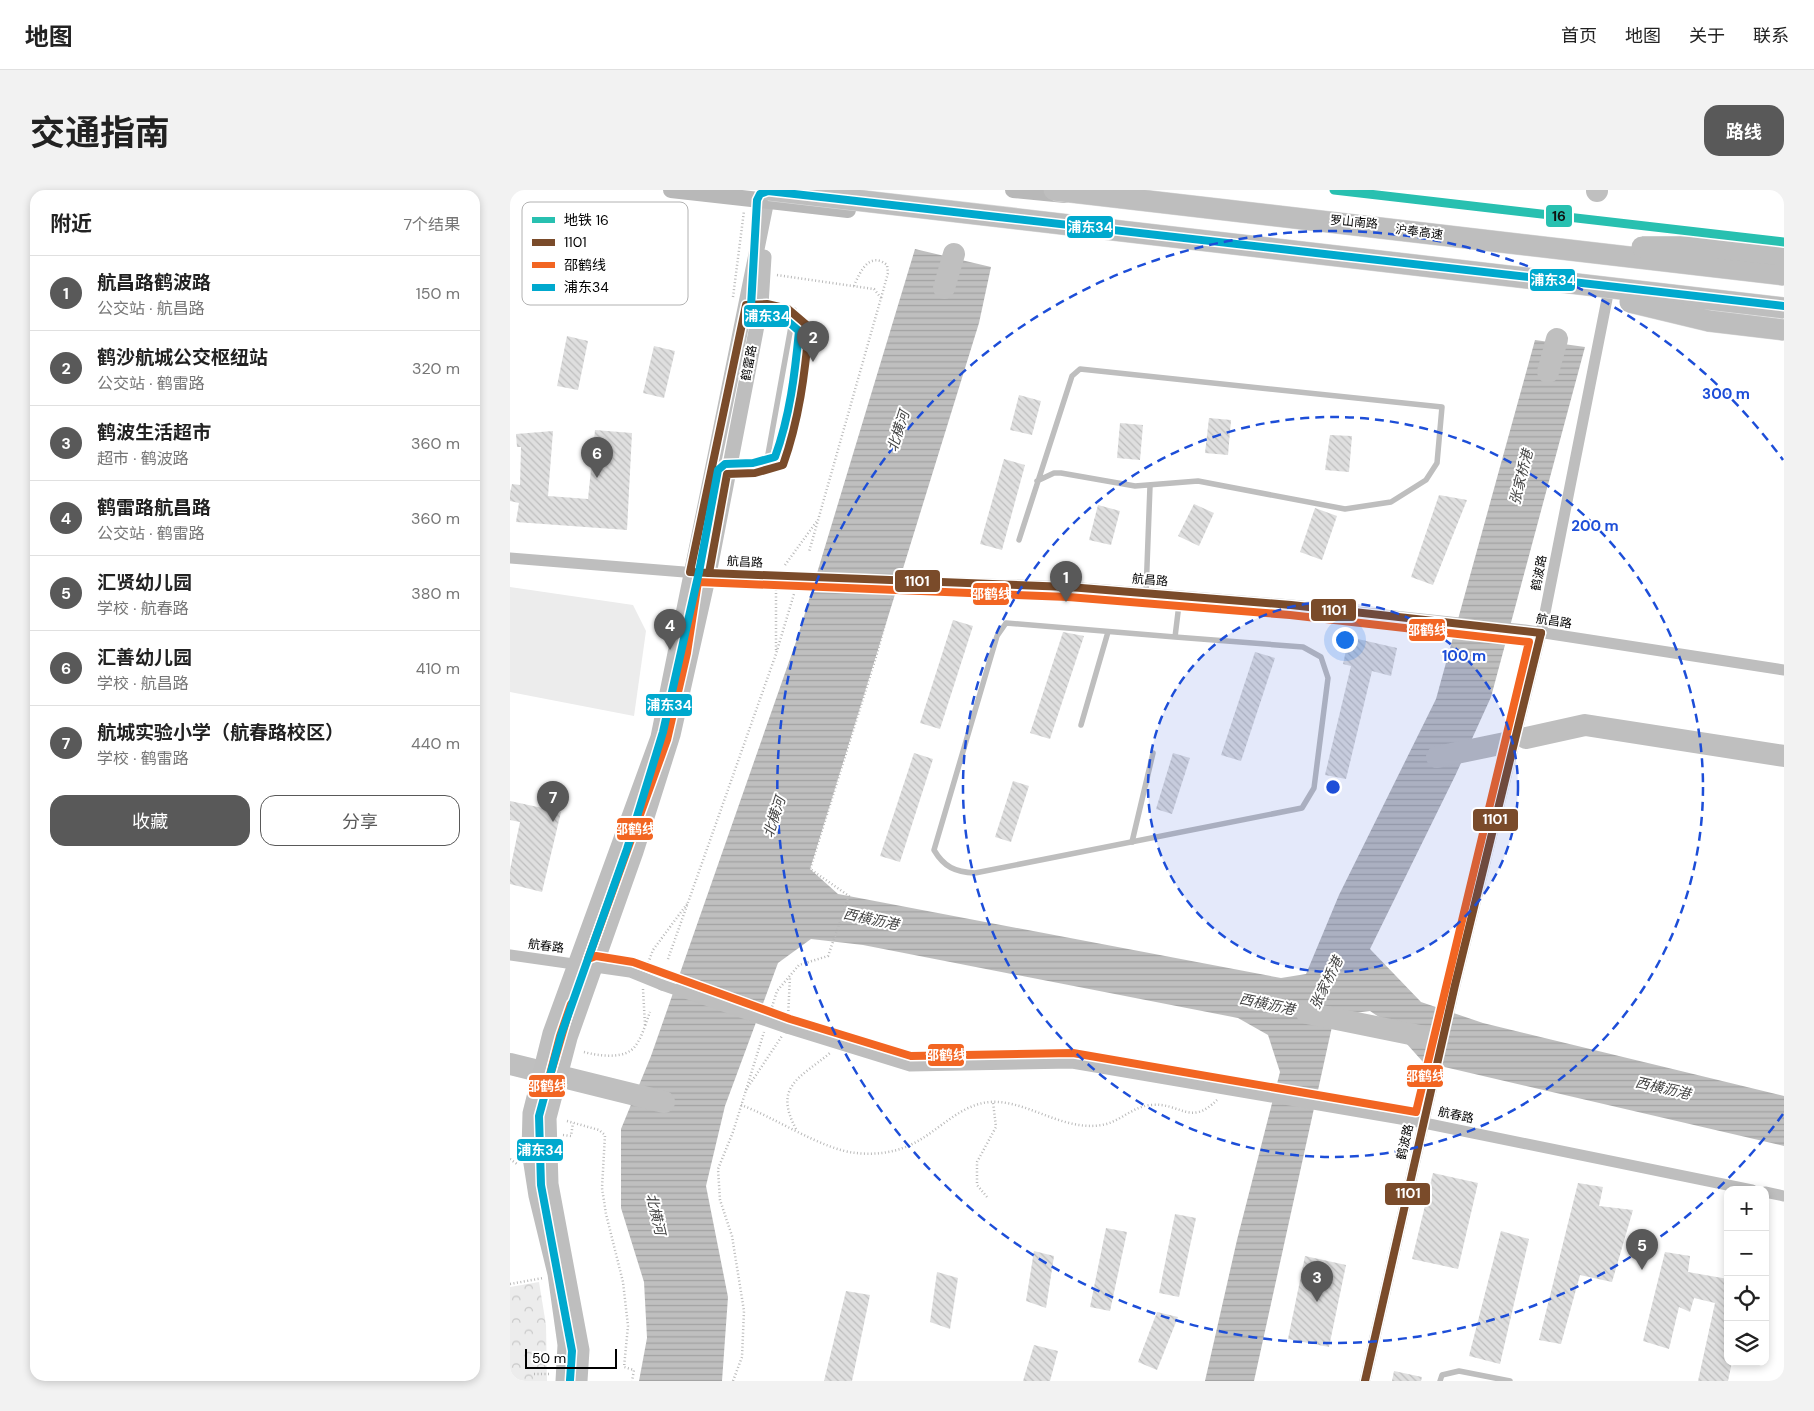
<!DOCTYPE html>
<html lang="zh">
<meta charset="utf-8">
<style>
body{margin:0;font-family:"DM Sans","Noto Sans SC",sans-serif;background:#f2f2f2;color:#222}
.controls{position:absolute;right:15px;bottom:15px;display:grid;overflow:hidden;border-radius:10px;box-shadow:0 2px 8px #0003}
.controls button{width:45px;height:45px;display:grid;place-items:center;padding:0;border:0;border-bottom:1px solid #e0e0e0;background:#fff;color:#222;font:25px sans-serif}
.scale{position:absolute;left:15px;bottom:12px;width:92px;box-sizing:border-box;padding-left:5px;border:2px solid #000;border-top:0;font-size:14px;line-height:18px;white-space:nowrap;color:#000;-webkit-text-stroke:4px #fff;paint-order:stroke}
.you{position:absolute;left:834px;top:449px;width:18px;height:18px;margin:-12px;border:4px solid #fff;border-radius:50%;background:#1a73e8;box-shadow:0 0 0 8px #1a73e833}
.badge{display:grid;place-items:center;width:32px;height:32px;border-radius:50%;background:#595959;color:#fff;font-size:16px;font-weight:700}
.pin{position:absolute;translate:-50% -41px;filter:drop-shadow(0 1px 2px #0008)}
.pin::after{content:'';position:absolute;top:26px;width:18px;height:15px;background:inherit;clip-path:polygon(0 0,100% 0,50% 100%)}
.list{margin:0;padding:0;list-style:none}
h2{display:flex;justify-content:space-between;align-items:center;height:65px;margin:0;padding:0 20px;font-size:21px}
h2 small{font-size:16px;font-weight:400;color:#767676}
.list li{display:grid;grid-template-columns:32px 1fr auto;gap:15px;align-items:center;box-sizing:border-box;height:75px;padding:0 20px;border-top:1px solid #e0e0e0}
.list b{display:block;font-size:19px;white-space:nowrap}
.list p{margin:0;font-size:16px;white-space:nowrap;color:#767676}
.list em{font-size:16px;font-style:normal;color:#767676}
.actions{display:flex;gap:10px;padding:15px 20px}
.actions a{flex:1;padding:11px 0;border:1px solid #595959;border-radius:15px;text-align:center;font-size:18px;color:#595959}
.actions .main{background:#595959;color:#fff}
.icon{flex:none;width:28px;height:28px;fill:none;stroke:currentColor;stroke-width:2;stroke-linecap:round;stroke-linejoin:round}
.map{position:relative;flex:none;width:1274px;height:1191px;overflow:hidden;border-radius:15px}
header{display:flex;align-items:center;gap:30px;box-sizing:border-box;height:70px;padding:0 25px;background:#fff;border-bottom:1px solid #e0e0e0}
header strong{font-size:24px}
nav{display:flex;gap:28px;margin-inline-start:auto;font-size:18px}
.intro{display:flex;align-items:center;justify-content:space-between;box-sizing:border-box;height:120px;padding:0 30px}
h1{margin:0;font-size:35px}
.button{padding:12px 22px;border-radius:15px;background:#595959;color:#fff;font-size:18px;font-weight:700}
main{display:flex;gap:30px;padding:0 30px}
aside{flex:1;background:#fff;border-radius:15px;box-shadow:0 2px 8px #0003}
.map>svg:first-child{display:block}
.park{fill:url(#park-crowns)}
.pitch{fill:#ececec}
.water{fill:url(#water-rules)}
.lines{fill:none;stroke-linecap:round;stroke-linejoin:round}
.river{stroke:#bfbfbf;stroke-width:22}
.building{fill:url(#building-back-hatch)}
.path{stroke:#b9b9b9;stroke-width:2.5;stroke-dasharray:1 2.5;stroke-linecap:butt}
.service{stroke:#bebebe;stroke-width:5.5}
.minor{stroke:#bebebe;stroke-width:11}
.tertiary{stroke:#bebebe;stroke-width:15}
.secondary{stroke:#b8b8b8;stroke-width:16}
.motorway-bridge-casing{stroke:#dbdbdb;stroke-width:22;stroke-linecap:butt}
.minor-bridge{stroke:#bebebe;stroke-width:11}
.motorway-bridge{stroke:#bebebe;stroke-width:21}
.bus-1-casing{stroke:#fff;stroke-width:11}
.bus-2-casing{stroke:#fff;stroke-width:11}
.bus-3-casing{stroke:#fff;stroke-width:11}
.bus-1{stroke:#7a4b2a;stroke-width:8}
.bus-2{stroke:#f26522;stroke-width:8}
.bus-3{stroke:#00a9ce;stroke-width:8}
.metro-1-casing{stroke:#fff;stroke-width:12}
.metro-1{stroke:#28c0b0;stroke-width:9}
.ring{fill:none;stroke:#1d4ed8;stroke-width:2.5;stroke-dasharray:9 6}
.labels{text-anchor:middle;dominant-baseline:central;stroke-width:4;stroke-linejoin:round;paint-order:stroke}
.street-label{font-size:12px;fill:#000;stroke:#fff}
.water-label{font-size:14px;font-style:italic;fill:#444;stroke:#fff}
.key{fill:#fff;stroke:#b2b2b2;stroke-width:1}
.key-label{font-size:14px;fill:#000}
.centre{fill:#1d4ed8;stroke:#fff;stroke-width:2.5}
.ring-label{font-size:15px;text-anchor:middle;font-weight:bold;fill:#1d4ed8;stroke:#fff;stroke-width:4;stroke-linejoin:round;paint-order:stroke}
.line-badge{stroke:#fff;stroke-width:2}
.badge-label{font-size:14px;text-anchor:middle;font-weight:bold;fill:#fff}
.pale-badge-label{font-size:14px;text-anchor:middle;font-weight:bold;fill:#111}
</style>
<header>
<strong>地图</strong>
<nav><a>首页</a><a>地图</a><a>关于</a><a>联系</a></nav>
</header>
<div class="intro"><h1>交通指南</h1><a class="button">路线</a></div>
<main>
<aside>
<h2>附近<small>7个结果</small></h2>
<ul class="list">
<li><span class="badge">1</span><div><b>航昌路鹤波路</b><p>公交站 · 航昌路</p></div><em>150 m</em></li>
<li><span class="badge">2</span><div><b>鹤沙航城公交枢纽站</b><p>公交站 · 鹤雷路</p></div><em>320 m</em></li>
<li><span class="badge">3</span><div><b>鹤波生活超市</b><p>超市 · 鹤波路</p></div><em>360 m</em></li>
<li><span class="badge">4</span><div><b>鹤雷路航昌路</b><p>公交站 · 鹤雷路</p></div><em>360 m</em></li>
<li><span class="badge">5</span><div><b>汇贤幼儿园</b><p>学校 · 航春路</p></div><em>380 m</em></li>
<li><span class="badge">6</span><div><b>汇善幼儿园</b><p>学校 · 航昌路</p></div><em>410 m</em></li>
<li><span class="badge">7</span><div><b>航城实验小学（航春路校区）</b><p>学校 · 鹤雷路</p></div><em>440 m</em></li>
</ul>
<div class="actions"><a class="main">收藏</a><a>分享</a></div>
</aside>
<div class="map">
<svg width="1274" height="1191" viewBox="0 0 1274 1191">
<defs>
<pattern id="park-crowns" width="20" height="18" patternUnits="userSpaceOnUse" patternTransform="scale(1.25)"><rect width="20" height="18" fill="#ececec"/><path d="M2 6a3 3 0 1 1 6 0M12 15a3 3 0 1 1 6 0" fill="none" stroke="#c9c9c9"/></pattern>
<pattern id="water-rules" width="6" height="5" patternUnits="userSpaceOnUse" patternTransform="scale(1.25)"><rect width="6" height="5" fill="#bfbfbf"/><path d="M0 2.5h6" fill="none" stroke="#a2a2a2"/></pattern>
<pattern id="building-back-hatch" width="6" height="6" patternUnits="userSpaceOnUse" patternTransform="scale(1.25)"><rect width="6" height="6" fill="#dfdfdf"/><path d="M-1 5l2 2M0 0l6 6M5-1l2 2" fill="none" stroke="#bebebe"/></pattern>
</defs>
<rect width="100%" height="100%" fill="#fff"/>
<path class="park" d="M 29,1092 L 36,1135 L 37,1191 L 0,1191 L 0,1097 Z"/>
<path class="pitch" d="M 0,397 L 123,415 L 136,441 L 124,526 L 0,502 Z"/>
<path class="water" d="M 405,59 L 481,77 L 469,133 L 300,679 L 328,704 L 771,788 L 796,784 L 829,705 L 926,509 L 1025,150 L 1075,157 L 981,507 L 946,584 L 860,759 L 911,812 L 973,833 L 1274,906 L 1274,956 L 913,872 L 878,833 L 860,821 L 836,824 L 823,832 L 744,1191 L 695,1191 L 727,1050 L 770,882 L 758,845 L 728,828 L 353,755 L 301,749 L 268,773 L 215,916 L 196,996 L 218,1107 L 212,1191 L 129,1191 L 137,1148 L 134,1092 L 111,1018 L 111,939 L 141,866 L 288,446 Z"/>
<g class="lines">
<g class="river">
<path d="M 1087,1 L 1087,0"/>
<path d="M 434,98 L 444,64"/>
<path d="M 1038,182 L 1047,149"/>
<path d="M 1016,548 L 1075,535 L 1274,566"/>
<path d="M 927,567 L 995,553"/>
<path d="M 797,823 L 915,847"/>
<path d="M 0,874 L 154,912"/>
</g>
</g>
<g class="building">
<path d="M 57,146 L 78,151 L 68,200 L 47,196 Z"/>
<path d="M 144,156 L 165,161 L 154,208 L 133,203 Z"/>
<path d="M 509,205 L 531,211 L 522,245 L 500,240 Z"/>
<path d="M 699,228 L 721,230 L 718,265 L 695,263 Z"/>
<path d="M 610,233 L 633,235 L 630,270 L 607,268 Z"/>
<path d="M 85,240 L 122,243 L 117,340 L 6,332 L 9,313 L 0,311 L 0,303 L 2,294 L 10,295 L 11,257 L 7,257 L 6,244 L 43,241 L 38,306 L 78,309 Z"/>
<path d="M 820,245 L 842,246 L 839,282 L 815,280 Z"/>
<path d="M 494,269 L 515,275 L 492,360 L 470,354 Z"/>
<path d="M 929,305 L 957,310 L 923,395 L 901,387 Z"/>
<path d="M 684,314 L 704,323 L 689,356 L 668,346 Z"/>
<path d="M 588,315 L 610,321 L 601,355 L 579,350 Z"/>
<path d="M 805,318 L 827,326 L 812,370 L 790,362 Z"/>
<path d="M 443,430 L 463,436 L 430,539 L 410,533 Z"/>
<path d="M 553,442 L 574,446 L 540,549 L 520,543 Z"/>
<path d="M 839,447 L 887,458 L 881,486 L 862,481 L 836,589 L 815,585 L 841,476 L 833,474 Z"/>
<path d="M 745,462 L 765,468 L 731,571 L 711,565 Z"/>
<path d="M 404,563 L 423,569 L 390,672 L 370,666 Z"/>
<path d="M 663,563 L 680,568 L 662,624 L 646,619 Z"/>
<path d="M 503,591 L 519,596 L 501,652 L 485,647 Z"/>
<path d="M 0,611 L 51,622 L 32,702 L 0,694 L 0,680 L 10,632 L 0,630 Z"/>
<path d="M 923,983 L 968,993 L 948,1079 L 902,1069 Z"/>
<path d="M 1068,993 L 1093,997 L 1089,1016 L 1123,1020 L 1102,1092 L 1070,1085 L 1051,1154 L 1029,1150 Z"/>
<path d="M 665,1024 L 686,1028 L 669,1107 L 649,1103 Z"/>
<path d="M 596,1038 L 617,1042 L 600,1121 L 580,1117 Z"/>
<path d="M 991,1041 L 1019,1049 L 990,1174 L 959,1166 Z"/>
<path d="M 524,1061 L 544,1066 L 536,1118 L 516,1111 Z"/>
<path d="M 1155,1062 L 1180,1066 L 1178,1082 L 1218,1089 L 1218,1172 L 1222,1172 L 1218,1191 L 1188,1191 L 1205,1113 L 1184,1108 L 1180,1122 L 1169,1117 L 1159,1159 L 1133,1151 Z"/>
<path d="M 795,1066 L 836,1075 L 819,1157 L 778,1149 Z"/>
<path d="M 427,1082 L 448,1088 L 440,1139 L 420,1132 Z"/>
<path d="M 336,1101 L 360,1105 L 342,1191 L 314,1191 Z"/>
<path d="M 647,1122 L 668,1127 L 647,1180 L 628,1172 Z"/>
<path d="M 524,1155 L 548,1161 L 540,1191 L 513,1191 Z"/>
<path d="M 884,1181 L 912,1187 L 911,1191 L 882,1191 Z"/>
</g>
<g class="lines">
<g class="path">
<path d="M 267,85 L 364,99 L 371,108 L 299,362"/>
<path d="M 344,96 C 350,81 360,61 377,75 L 378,83 L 371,108"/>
<path d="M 223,107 L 234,21"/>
<path d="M 275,375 L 307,331"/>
<path d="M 266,460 L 266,398"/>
<path d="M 158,769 L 266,464 L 284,404"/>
<path d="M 137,776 L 143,760 L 177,714"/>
<path d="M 133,799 L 135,835"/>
<path d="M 261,820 L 267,801 L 289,775 L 318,766 L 339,706 L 300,679 L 366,467 L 384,400"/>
<path d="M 278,828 L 280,786"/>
<path d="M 74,862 C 88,866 117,870 126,855 C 133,845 136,832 140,822"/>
<path d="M 236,900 L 272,846"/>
<path d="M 231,915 C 264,927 313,960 346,963 C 364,965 382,963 398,956 C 429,943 452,909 489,912 C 524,915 555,941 592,935 C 610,932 623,916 641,915 C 670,912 680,937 707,910"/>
<path d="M 57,931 L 89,940 L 95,945 L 92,998 L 96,1024 L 113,1092 L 118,1136 L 114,1177 L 124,1180 L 122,1191"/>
<path d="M 286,939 C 263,896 290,888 320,863"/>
<path d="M 53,945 L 61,946 L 63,933"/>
<path d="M 0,969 L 7,974"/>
<path d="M 477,1007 L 467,995 L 467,972 L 486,937 L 483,912"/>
<path d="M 0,1094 L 33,1088"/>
<path d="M 24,1184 L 40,1184"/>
<path d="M 223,1191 L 232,1167 L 234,1121 L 222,1046 L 210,1010 L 208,979 L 223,942 L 254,842"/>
</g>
<g class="service">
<path d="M 255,281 L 284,120"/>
<path d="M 220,284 L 245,283 L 273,275 C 289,234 296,181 299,137 C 284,120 276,114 252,114"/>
<path d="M 509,350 L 562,186 L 570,179 L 932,217 L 927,273 L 916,290 L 881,312 L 835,319 L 688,291 L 625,296 L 551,283 L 544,283 L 527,291"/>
<path d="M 636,403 L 640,296"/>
<path d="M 665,447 L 496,433 L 487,446 L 424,660 C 434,677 445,682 465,683 L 792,618 L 804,598 L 818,488 L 811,467 L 793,457 L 665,447 L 670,406"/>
<path d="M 571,535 L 598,442"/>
<path d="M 622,652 L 643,563"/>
<path d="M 930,1191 L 932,1185 L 949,1181 L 1000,1191"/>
</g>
<g class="minor">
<path d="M 0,368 L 199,384 L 559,397 L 781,415 L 1015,440 L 1274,480"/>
<path d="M 0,765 L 120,782 L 152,795"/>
<path d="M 277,838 L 400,876 L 562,873 L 914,933 L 1242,1000"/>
<path d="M 1255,1002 L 1274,1006"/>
<path d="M 855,1191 L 945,795 L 1031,443 L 1098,104"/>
</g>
<g class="tertiary">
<path d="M 53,1191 L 55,1155 L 45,1084 L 26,1006 L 19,961 L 20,923 L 40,843 L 148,547 L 259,0"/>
<path d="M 70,1191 L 72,1160 L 41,994 L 39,928 L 60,848 L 126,662 L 163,545 L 199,384 L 251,115 L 254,67"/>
</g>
<g class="secondary">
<path d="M 161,0 L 338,20"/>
<path d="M 503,0 L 555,5"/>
</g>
<defs>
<g id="motorway-bridge">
<path d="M 259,0 L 1274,118"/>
<path d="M 544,0 L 1274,85"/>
<path d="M 1132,57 L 1198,57 L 1274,65"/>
<path d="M 1120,112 L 1199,131 L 1274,140"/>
</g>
</defs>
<use href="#motorway-bridge" class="motorway-bridge-casing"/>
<path class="minor-bridge" d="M 152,795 L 277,838"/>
<use href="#motorway-bridge" class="motorway-bridge"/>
<defs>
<g id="bus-1">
<path d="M 257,114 L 278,119 L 299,137 C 295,184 289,230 273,275 L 245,283 L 217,284 L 199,383 L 180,382 L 236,115 Z"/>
<path d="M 199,383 L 559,397 L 781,415 L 1031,443"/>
<path d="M 855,1191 L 945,795 L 1031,443"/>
</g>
<g id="bus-2">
<path d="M 188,392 L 558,407 L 780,425 L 1019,452 L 906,922 L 563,863 L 401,866 L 280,829 L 123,772 L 86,766 L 78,769 L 157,550 L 177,463 Z"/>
<path d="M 61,814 L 37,896 L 50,846 Z"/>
</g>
<path id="bus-3" d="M 60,1190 L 62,1161 L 31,995 L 29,926 L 51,845 L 117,659 L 153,542 L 189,382 L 208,280 L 215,274 L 243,273 L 265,267 C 280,226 285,183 289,141 L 274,128 L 248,125 L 241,117 L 247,10 L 250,4 L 258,1 L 1274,116"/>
</defs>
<use href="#bus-1" class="bus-1-casing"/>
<use href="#bus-2" class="bus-2-casing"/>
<use href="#bus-3" class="bus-3-casing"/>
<use href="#bus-1" class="bus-1"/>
<use href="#bus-2" class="bus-2"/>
<use href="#bus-3" class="bus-3"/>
<defs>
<path id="metro-1" d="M 824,0 L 1274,52"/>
</defs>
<use href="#metro-1" class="metro-1-casing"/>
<use href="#metro-1" class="metro-1"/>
</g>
<circle cx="823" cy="597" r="185" fill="#1d4ed8" fill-opacity=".12"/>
<g class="ring">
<circle cx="823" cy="597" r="185"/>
<circle cx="823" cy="597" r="370"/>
<path d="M1273 924A556 556 0 1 1 1273 270"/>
</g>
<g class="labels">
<g class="street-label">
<text transform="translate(844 32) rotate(5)">罗山南路</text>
<text transform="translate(909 42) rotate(7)">沪奉高速</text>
<text transform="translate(239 173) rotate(-79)">鹤雷路</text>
<text transform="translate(235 372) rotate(3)">航昌路</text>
<text transform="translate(1029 383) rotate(-79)">鹤波路</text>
<text transform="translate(640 390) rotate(5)">航昌路</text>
<text transform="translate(1044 431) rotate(9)">航昌路</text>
<text transform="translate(36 756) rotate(7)">航春路</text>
<text transform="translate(946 925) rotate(12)">航春路</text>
<text transform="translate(895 952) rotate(-77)">鹤波路</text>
</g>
<g class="water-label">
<text transform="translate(388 241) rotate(-72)">北横河</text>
<text transform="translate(1011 287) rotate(-76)">张家桥港</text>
<text transform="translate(264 627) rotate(-72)">北横河</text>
<text transform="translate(361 729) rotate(12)">西横沥港</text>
<text transform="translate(816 793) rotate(-64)">张家桥港</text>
<text transform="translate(757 814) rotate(12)">西横沥港</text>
<text transform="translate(1153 898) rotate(13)">西横沥港</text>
<text transform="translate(146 1024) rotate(77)">北横河</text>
</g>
</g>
<rect x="12" y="12" width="166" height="103" rx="8" class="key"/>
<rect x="22" y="27" width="23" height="6" fill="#28c0b0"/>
<rect x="22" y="49" width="23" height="7" fill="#7a4b2a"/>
<rect x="22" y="72" width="23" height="6" fill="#f26522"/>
<rect x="22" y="94" width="23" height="7" fill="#00a9ce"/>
<g class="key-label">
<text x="54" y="35">地铁 16</text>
<text x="54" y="57">1101</text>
<text x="54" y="80">邵鹤线</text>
<text x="54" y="102">浦东34</text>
</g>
<circle cx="823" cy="597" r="8" class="centre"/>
<g class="ring-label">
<text x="1216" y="209">300 m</text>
<text x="1085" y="341">200 m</text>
<text x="954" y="471">100 m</text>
</g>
<g class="line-badge">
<rect x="1035" y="14" width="28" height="24" rx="5" fill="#28c0b0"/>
<rect x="556" y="25" width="48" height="24" rx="5" fill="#00a9ce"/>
<rect x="1019" y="78" width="47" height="24" rx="5" fill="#00a9ce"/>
<rect x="233" y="114" width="47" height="24" rx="5" fill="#00a9ce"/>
<rect x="384" y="379" width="47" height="24" rx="5" fill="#7a4b2a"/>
<rect x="462" y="392" width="38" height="24" rx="5" fill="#f26522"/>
<rect x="800" y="408" width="47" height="24" rx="5" fill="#7a4b2a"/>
<rect x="898" y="428" width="38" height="24" rx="5" fill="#f26522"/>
<rect x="135" y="503" width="48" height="24" rx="5" fill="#00a9ce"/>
<rect x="962" y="618" width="47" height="24" rx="5" fill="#7a4b2a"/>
<rect x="106" y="627" width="38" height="24" rx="5" fill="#f26522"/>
<rect x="417" y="853" width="38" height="24" rx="5" fill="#f26522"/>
<rect x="896" y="874" width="38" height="24" rx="5" fill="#f26522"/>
<rect x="18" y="884" width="38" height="24" rx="5" fill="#f26522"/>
<rect x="6" y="948" width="48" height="24" rx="5" fill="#00a9ce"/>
<rect x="874" y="992" width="47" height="24" rx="5" fill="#7a4b2a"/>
</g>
<g class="badge-label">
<text x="580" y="42">浦东34</text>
<text x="1043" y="95">浦东34</text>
<text x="257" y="131">浦东34</text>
<text x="407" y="396">1101</text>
<text x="481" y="409">邵鹤线</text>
<text x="824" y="425">1101</text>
<text x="917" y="445">邵鹤线</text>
<text x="159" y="520">浦东34</text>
<text x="985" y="634">1101</text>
<text x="125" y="644">邵鹤线</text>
<text x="436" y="870">邵鹤线</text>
<text x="915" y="891">邵鹤线</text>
<text x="37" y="901">邵鹤线</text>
<text x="30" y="965">浦东34</text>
<text x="898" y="1008">1101</text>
</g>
<g class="pale-badge-label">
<text x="1049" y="31">16</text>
</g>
</svg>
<div class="controls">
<button>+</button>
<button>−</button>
<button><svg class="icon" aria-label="locate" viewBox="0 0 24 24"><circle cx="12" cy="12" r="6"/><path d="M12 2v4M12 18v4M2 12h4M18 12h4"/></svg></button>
<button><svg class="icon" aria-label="layers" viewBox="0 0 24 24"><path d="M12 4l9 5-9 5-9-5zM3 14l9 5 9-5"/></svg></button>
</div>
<div class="scale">50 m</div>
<div class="you"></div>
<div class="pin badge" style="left:556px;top:412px">1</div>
<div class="pin badge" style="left:303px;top:172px">2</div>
<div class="pin badge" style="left:807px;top:1112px">3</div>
<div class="pin badge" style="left:160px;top:460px">4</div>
<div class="pin badge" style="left:1132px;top:1080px">5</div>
<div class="pin badge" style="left:87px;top:288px">6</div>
<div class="pin badge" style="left:43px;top:632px">7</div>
</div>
</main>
